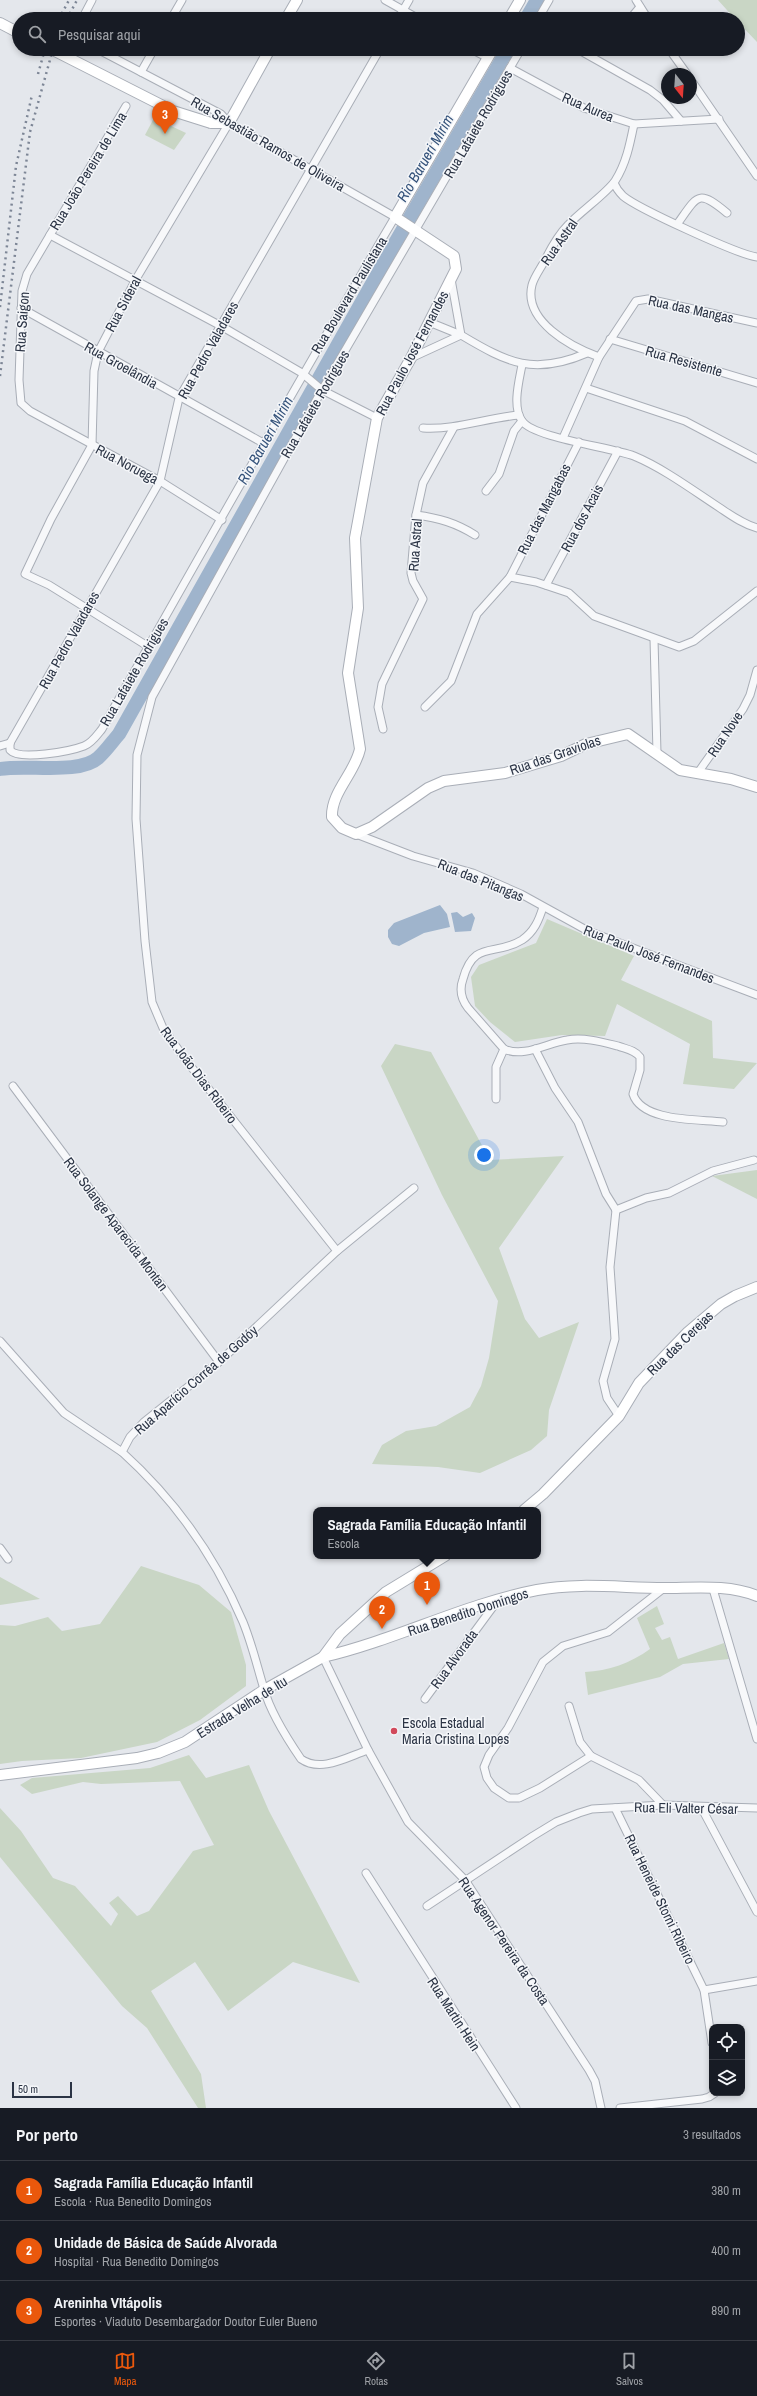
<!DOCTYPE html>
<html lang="pt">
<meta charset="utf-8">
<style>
body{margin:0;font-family:"Archivo Narrow",sans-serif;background:#20242c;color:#f1f3f6}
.controls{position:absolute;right:12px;bottom:12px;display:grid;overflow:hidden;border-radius:8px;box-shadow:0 2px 6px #0003}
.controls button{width:36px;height:36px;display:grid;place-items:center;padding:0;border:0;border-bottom:1px solid #363941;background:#171b24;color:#f1f3f6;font:20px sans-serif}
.compass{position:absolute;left:661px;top:68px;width:36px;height:36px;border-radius:50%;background:#171b24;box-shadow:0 2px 6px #0003;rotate:163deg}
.scale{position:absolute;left:12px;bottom:10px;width:60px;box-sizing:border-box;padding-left:4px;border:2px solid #2b3445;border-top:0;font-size:11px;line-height:14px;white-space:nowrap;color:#2b3445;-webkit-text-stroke:3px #f4f6f9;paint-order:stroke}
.you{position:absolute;left:484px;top:1155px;width:14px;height:14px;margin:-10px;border:3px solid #fff;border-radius:50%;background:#1a73e8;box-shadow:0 0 0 6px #1a73e833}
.badge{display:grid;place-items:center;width:26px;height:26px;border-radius:50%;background:#ea580c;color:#fff;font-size:13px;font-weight:700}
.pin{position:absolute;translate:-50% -33px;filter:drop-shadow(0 1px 2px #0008)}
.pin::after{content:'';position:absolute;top:21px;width:14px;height:12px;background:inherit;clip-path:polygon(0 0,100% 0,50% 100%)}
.popup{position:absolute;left:313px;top:1507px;width:228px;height:52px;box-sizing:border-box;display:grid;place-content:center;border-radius:8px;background:#171b24;filter:drop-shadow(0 1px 3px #0005);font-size:13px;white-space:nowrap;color:#9ea1a6}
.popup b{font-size:15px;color:#f1f3f6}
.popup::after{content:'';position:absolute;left:50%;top:100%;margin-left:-8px;border:8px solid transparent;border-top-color:#171b24}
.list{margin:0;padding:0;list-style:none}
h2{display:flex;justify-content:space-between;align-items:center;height:52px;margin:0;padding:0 16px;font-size:17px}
h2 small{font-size:13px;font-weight:400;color:#9ea1a6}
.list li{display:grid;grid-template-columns:26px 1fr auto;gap:12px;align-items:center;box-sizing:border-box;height:60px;padding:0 16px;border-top:1px solid #363941}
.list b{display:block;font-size:15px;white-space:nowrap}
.list p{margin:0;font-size:13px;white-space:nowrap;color:#9ea1a6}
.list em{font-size:13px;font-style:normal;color:#9ea1a6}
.icon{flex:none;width:22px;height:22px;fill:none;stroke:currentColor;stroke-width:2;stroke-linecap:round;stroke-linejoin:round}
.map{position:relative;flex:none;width:757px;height:2108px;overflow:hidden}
.search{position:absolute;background:#171b24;box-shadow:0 2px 6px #0003;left:12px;right:12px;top:12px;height:44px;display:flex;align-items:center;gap:10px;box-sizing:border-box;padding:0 14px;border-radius:22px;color:#9ea1a6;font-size:15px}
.sheet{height:232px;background:#171b24}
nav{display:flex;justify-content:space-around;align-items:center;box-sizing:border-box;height:56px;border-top:1px solid #363941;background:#171b24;font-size:11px;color:#9ea1a6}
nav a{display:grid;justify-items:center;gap:2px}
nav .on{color:#ea580c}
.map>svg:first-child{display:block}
.green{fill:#c9d6c5}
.water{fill:#9fb4cc}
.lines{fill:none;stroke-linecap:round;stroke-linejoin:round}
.river{stroke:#9fb4cc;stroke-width:14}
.minor-casing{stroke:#a9aeb7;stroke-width:9}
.secondary-casing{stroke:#a9aeb7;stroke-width:12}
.minor{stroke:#f7f8fa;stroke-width:7}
.secondary{stroke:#fff;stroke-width:10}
.rail{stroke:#7d8696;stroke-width:2.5;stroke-dasharray:2 4;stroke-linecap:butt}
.secondary-bridge-casing{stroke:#a9aeb7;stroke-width:12;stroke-linecap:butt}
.secondary-bridge{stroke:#fff;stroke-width:10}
.poi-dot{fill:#d1495b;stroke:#f4f6f9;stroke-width:1.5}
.labels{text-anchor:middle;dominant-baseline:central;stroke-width:3;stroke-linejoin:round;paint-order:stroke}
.street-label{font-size:14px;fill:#2b3445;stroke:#f4f6f9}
.poi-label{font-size:14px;fill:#2b3445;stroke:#f4f6f9;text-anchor:start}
.water-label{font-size:15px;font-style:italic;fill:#34527a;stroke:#f4f6f9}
</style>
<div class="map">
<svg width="757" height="2108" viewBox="0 0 757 2108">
<rect width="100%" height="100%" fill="#e4e7ec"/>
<g class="green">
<path d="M 718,0 L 757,0 L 757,42 L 738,22 L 738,19 L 735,19 Z"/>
<path d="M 154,118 L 186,133 L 174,150 L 145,135 Z"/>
<path d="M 547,919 L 634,956 L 621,980 L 712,1021 L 713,1058 L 757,1063 L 734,1089 L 683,1084 L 690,1044 L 617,1004 L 605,1036 L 562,1035 L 515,1042 L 490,1022 L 475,1006 L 471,977 L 479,965 L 536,943 Z"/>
<path d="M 395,1044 L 431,1052 L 490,1160 L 564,1156 L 499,1248 L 525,1319 L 539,1338 L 579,1322 L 549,1410 L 547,1436 L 531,1450 L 480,1473 L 438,1467 L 372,1464 L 382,1445 L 406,1431 L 436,1426 L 470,1407 L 481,1386 L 489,1358 L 498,1301 L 442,1195 L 381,1066 Z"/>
<path d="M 757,1170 L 757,1199 L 712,1176 Z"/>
<path d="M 141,1566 L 199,1585 L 231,1612 L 246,1665 L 246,1686 L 200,1720 L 157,1742 L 81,1758 L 22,1761 L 0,1764 L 0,1625 L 15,1626 L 48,1617 L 62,1631 L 100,1624 Z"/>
<path d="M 0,1577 L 40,1599 L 0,1605 Z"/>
<path d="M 657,1606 L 664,1624 L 655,1628 L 662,1640 L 670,1637 L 678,1659 L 724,1643 L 729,1659 L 683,1664 L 660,1677 L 588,1695 L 585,1672 C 608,1671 631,1663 650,1649 L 637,1618 Z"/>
<path d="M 189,1755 L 206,1778 L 249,1765 L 269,1811 L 360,1983 L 293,1962 L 228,2011 L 195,1962 L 151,1991 L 201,2074 L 206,2108 L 198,2108 L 147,2028 L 122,2006 L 0,1857 L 0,1808 L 21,1831 L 53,1878 L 75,1886 L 111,1926 L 118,1914 L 109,1903 L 118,1896 L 137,1916 L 149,1911 L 193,1851 L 214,1845 L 180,1781 L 101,1784 L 83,1782 L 32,1794 L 20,1785 L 32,1778 L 150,1768 Z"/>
</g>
<g class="water">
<path d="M 440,905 L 447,914 L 450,927 L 424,933 L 399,946 L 392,944 L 388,937 L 388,930 L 394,923 Z"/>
<path d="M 457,912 L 463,917 L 472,913 L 475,918 L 471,931 L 455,932 L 451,913 Z"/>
</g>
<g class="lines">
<g class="river">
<path d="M 526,19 L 537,0"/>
<path d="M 0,769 C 26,764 79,775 98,758 C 106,751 112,742 119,734 L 391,250 L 508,49"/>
</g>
<defs>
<g id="minor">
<path d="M 385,0 L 419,19"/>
<path d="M 636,0 L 648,19"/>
<path d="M 82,19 L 92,0"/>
<path d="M 171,19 L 182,0"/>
<path d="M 398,19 L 409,0"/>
<path d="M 538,19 L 549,0"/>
<path d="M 630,19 L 640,7"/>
<path d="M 471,49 L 488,58"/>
<path d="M 669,49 L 687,74"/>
<path d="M 579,50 L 650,90 L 663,100 L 681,121"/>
<path d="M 510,68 L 584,108 L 634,124 L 719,119"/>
<path d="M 141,72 L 154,49"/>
<path d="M 691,80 L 757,176"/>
<path d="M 126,106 L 27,274 L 22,291 L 19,380 L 21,403 L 30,411 L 160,481 L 222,520"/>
<path d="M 614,183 C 616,188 619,192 623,196 C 637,208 739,255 757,257"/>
<path d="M 678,223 C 698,195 698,189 727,213"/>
<path d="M 50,235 L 221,326 L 302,373 L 322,390 L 377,418"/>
<path d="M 451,279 L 461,335 C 508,363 534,376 587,353"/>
<path d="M 21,308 L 265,444"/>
<path d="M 610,339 L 757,383"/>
<path d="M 599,357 C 571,347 523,321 532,285 C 534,277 541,268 545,260 C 551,248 558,235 568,225 C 580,212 607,193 615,181 C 626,164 630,144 634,124"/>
<path d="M 411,358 L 461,335 L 429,322"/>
<path d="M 522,365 C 519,381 512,407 522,421 C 534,438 610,447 634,456 C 663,468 694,491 720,508 C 732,516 743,524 757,528"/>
<path d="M 586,388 L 685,421 L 757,459"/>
<path d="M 423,428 C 456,430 486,418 519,415"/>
<path d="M 563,438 L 599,357 L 636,301 L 648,299 L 757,323"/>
<path d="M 486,491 L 499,474 L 514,431 L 522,421"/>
<path d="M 416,515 C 439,518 456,523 475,535"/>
<path d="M 510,577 L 536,582 L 569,593 L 594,616 L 679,647 L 694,641 L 757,591"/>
<path d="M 546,585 L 618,451"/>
<path d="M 654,639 L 657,753"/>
<path d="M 149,647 L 49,585 L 25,574 L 51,519 L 92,445 L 94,371 L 98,352 L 136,279 L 229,123"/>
<path d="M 425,707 L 451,681 L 477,614 L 510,577 L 579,442"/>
<path d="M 383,729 L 378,707 L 382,684 L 423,599 L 413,581 L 411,573 L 416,515 L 423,483 L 454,427"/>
<path d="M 10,743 L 10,750 C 19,761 71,751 84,746 C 92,743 97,735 102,729 C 199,557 295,386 395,217 L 229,123 L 221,114 L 97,49"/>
<path d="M 10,743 L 160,481 L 179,398 L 380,49"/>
<path d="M 0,746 L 10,743"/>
<path d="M 697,774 L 743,709 L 750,695 L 757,670"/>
<path d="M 356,834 L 413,856 L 473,873 L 521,894 L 588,931 L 757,995"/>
<path d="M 543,907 C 539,920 534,932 522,940 C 495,957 474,939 463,979 C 459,990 461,999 468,1008 L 504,1049 C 524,1058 547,1043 567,1040 C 584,1037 602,1042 618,1046 C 626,1049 635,1050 640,1057 L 640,1070 L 633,1094 C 642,1122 698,1119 723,1122"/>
<path d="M 535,1049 L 555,1088 L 578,1122 L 606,1194 L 616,1210"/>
<path d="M 13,1086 L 219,1362"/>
<path d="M 496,1099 L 496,1067 L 504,1049"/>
<path d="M 616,1210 L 610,1267 L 615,1339 L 603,1381 L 607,1398 L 619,1416"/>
<path d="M 616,1210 L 646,1198 L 669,1193 L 713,1171 L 754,1160"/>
<path d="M 337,1251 L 185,1059 L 163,1028 L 152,1002 L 145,941 L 136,819 L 137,755 L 152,697 L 322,390 L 521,49"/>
<path d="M 0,1341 L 64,1413 L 122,1452"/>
<path d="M 0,1548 L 8,1559"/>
<path d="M 713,1589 L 757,1739"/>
<path d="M 323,1657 L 368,1750 L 408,1822 L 465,1880 L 589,2070 L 595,2081 L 601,2108"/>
<path d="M 425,1699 L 498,1600"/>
<path d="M 569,1706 L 580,1742 L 591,1756"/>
<path d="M 368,1750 C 347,1757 321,1773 301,1759 C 288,1740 270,1711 264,1689 C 257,1666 252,1644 243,1622 C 215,1556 175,1500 122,1452 L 130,1437 L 144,1422 L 219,1362 L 337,1251 L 414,1188"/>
<path d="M 663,1805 L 639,1780 L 591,1756 L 540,1788 L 519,1798 L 509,1798 L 494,1788 L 487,1778 L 484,1767 L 489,1755 L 508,1728 L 543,1662 L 563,1646 L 608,1632 L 664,1588"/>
<path d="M 701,1807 L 757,1912"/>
<path d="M 615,1808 L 704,1990 L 712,2043"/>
<path d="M 366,1873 L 516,2108"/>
<path d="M 427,1906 L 533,1836 L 556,1822 L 579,1813 L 592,1809 L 663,1805 L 757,1808"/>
<path d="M 704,1990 L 757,1981"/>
<path d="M 620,2108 L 702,2099 L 709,2097 L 715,2093"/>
</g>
<g id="secondary">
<path d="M 286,19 L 297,0"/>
<path d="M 509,19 L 520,0"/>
<path d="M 0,23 L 19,33"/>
<path d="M 493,49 L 395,217 L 454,256 L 456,269 L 411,358 L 377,418 L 355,538 L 358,608 L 348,673 L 360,749 C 355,773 331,792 332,817 L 342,828 L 356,834 L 372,827 L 428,788 L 444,781 L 505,773 L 561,756 L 586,744 L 628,734 L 680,770 L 731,779 L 757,787"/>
<path d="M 211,123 L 229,123 L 270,49"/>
<path d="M 524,1510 L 543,1494 L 619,1416 L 639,1383 L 688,1332 L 721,1304 L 735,1296 L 757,1287"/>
<path d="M 323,1657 C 396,1640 464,1604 537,1590 C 578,1582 623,1588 664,1588 C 694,1588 729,1584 757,1596"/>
<path d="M 0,1775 L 137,1758 L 158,1753 L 185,1742 L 264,1690 L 323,1657 L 340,1634 L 386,1592 L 445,1556"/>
</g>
</defs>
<use href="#minor" class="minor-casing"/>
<use href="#secondary" class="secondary-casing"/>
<use href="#minor" class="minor"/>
<use href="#secondary" class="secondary"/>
<g class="rail">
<path d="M 59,19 L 69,0"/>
<path d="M 67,19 L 77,0"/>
<path d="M 38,74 L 45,49"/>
<path d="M 0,307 L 16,166 L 32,95"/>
<path d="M 0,376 L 30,132 L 53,49"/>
</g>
<defs>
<path id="secondary-bridge" d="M 51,49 L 173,111 L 211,123"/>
</defs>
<use href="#secondary-bridge" class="secondary-bridge-casing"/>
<use href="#secondary-bridge" class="secondary-bridge"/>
</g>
<circle class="poi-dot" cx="394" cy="1731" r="4"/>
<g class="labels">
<g class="street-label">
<text transform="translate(588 107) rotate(23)">Rua Aurea</text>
<text transform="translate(478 124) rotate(-60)">Rua Lafaiete Rodrigues</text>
<text transform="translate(268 144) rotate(30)">Rua Sebastião Ramos de Oliveira</text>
<text transform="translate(88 171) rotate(-59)">Rua João Pereira de Lima</text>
<text transform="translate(559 242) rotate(-55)">Rua Astral</text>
<text transform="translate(349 295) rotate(-59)">Rua Boulevard Paulistana</text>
<text transform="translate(123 304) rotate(-62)">Rua Sideral</text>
<text transform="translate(691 309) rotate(12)">Rua das Mangas</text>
<text transform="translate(22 322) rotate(-86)">Rua Saigon</text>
<text transform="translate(208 350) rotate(-61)">Rua Pedro Valadares</text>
<text transform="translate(412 353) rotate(-62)">Rua Paulo José Fernandes</text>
<text transform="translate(684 361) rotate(16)">Rua Resistente</text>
<text transform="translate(121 365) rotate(29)">Rua Groelândia</text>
<text transform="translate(315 404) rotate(-60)">Rua Lafaiete Rodrigues</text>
<text transform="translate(127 464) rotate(28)">Rua Noruega</text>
<text transform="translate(544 509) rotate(-63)">Rua das Mangabas</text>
<text transform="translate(582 518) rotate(-62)">Rua dos Acais</text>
<text transform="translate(415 545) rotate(-86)">Rua Astral</text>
<text transform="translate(69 640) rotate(-61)">Rua Pedro Valadares</text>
<text transform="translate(134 672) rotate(-60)">Rua Lafaiete Rodrigues</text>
<text transform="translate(725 734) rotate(-56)">Rua Nove</text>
<text transform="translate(555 755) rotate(-19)">Rua das Graviolas</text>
<text transform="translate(481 880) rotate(22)">Rua das Pitangas</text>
<text transform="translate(649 954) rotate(21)">Rua Paulo José Fernandes</text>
<text transform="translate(199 1075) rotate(53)">Rua João Dias Ribeiro</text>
<text transform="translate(116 1224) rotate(53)">Rua Solange Aparecida Montan</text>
<text transform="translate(680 1343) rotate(-44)">Rua das Cerejas</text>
<text transform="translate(196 1380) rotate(-41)">Rua Aparício Corrêa de Godóy</text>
<text transform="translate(468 1612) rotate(-18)">Rua Benedito Domingos</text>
<text transform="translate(454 1659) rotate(-54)">Rua Alvorada</text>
<text transform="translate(242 1707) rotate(-32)">Estrada Velha de Itu</text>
<text transform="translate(686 1808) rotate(1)">Rua Eli Valter César</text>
<text transform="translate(660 1899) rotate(64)">Rua Heneide Storni Ribeiro</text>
<text transform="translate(504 1941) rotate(56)">Rua Agenor Pereira da Costa</text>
<text transform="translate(454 2014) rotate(57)">Rua Martin Hein</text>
</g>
<g class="poi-label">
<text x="402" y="1723">Escola Estadual<tspan x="402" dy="16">Maria Cristina Lopes</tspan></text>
</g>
<g class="water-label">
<text transform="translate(425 158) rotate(-60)">Rio Barueri Mirim</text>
<text transform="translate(265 440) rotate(-61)">Rio Barueri Mirim</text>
</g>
</g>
</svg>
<div class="controls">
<button><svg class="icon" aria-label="locate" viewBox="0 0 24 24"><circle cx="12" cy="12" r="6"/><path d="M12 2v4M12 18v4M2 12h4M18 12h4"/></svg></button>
<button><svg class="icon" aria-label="layers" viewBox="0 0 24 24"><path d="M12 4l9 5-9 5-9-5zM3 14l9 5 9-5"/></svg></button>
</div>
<svg class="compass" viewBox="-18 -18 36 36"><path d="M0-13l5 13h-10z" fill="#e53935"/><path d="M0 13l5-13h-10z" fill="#9ea1a6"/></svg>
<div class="scale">50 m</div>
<div class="you"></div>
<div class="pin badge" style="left:427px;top:1605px">1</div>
<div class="popup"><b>Sagrada Família Educação Infantil</b>Escola</div>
<div class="pin badge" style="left:382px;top:1629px">2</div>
<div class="pin badge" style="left:165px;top:134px">3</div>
<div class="search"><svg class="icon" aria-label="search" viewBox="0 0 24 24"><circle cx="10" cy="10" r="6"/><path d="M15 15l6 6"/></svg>Pesquisar aqui</div>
</div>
<section class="sheet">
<h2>Por perto<small>3 resultados</small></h2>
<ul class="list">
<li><span class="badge">1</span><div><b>Sagrada Família Educação Infantil</b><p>Escola · Rua Benedito Domingos</p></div><em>380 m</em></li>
<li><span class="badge">2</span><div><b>Unidade de Básica de Saúde Alvorada</b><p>Hospital · Rua Benedito Domingos</p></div><em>400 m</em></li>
<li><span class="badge">3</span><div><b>Areninha VItápolis</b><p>Esportes · Viaduto Desembargador Doutor Euler Bueno</p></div><em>890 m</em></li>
</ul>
</section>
<nav>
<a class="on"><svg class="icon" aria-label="map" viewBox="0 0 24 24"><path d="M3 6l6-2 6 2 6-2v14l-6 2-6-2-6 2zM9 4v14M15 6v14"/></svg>Mapa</a>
<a><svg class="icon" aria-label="directions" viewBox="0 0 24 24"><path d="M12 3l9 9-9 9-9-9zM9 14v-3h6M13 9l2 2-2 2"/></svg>Rotas</a>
<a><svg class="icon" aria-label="saved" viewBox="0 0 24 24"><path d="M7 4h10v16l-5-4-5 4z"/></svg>Salvos</a>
</nav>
